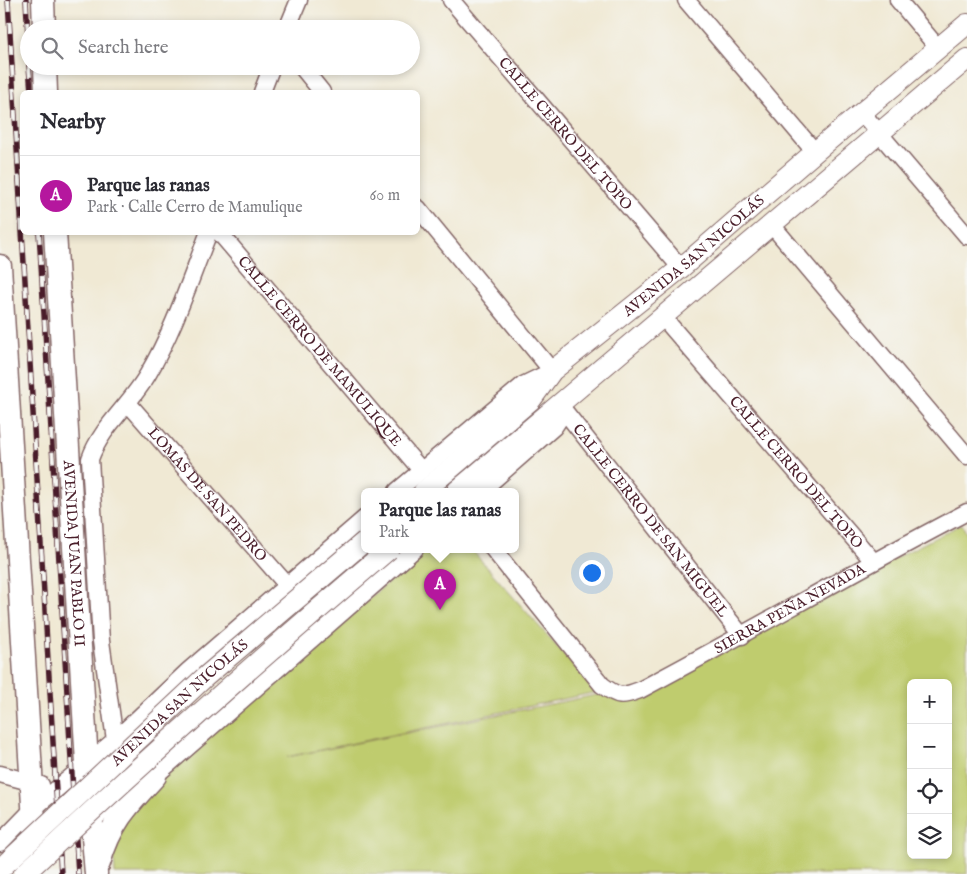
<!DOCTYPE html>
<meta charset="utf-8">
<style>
body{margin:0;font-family:"IM FELL English",serif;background:#f2f2f3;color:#2b2b33}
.controls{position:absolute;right:15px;bottom:15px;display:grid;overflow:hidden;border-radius:8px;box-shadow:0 2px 8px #0003}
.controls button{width:45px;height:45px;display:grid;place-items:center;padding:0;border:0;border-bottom:1px solid #e1e1e2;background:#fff;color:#2b2b33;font:25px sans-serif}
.you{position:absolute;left:591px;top:572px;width:18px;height:18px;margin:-12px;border:4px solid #fff;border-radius:50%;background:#1a73e8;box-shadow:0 0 0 8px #1a73e833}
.badge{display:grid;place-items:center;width:32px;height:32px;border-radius:50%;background:#b5179e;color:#fff;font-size:16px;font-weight:700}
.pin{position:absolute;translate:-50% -41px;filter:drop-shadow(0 1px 2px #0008)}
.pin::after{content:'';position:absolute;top:26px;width:18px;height:15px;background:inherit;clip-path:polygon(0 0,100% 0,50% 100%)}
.popup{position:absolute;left:361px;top:488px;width:158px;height:65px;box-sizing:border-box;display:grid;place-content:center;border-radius:8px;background:#fff;filter:drop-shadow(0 1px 4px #0005);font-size:16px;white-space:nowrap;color:#7c7c81}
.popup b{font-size:19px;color:#2b2b33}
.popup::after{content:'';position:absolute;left:50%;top:100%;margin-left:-10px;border:10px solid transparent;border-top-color:#fff}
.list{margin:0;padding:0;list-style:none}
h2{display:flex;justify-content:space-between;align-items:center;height:65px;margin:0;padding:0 20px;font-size:21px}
h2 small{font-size:16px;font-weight:400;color:#7c7c81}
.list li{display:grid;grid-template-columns:32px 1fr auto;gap:15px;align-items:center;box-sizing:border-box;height:80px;padding:0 20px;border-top:1px solid #e1e1e2}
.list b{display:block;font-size:19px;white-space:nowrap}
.list p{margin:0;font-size:16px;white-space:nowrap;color:#7c7c81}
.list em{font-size:16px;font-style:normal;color:#7c7c81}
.icon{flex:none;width:28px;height:28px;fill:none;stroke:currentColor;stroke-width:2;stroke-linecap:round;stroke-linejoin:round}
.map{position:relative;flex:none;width:967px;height:874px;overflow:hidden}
.search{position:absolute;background:#fff;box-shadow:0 2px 8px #0003;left:20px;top:20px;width:400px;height:55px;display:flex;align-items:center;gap:12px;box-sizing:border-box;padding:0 18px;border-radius:28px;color:#7c7c81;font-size:19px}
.panel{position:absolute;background:#fff;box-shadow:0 2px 8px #0003;left:20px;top:90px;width:400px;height:145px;border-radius:8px}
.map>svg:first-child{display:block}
.green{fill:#bfcc6e;stroke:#84764c;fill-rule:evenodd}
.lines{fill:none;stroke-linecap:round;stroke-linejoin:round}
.minor-casing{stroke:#846666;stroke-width:19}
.tertiary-casing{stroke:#846666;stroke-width:22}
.secondary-casing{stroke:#846666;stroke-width:25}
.minor{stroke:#fff;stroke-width:16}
.tertiary{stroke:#fff;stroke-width:20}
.secondary{stroke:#fff;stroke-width:22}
.rail-casing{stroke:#4a1f2b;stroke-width:5.5}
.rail{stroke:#f6f6f2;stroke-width:4;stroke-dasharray:11;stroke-linecap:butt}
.tertiary-bridge-casing{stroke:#846666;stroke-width:22;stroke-linecap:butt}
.tertiary-bridge{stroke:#fff;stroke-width:20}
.labels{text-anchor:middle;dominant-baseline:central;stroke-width:4;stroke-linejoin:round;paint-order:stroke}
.street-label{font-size:15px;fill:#4a1f2b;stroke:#f6f6f2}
</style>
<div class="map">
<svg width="967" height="874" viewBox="0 0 967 874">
<rect width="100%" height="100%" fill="#f6f6f2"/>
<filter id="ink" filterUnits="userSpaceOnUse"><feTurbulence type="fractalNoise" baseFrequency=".02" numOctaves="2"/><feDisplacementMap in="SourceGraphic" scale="10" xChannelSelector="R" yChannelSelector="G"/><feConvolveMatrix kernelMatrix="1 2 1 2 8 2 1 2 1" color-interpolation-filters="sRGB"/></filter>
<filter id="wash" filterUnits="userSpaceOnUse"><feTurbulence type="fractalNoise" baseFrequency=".0096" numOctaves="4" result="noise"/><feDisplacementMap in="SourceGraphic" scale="20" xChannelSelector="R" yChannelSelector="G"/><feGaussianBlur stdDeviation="1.12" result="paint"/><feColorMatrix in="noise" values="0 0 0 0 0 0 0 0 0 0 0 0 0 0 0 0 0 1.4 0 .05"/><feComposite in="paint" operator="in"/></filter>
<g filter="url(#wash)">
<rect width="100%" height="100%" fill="#f0e9d4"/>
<path class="green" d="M 962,524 L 967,535 L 967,874 L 115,874 L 113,838 L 138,787 L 195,748 L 427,549 L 471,549 L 597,692 L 287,757 L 611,692 L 640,690 L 742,636 ZM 911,683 L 948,683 L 948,855 L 911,855 Z"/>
</g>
<g filter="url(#ink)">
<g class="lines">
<defs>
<g id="minor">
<path id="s1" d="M 451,0 L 681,268"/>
<path d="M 686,0 L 815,152"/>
<path d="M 898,0 L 938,48"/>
<path d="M 287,29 L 299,0"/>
<path d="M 301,66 L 322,92"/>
<path d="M 262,92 L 272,66"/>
<path d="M 862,113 L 967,236"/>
<path d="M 771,224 L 967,456"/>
<path id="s2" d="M 219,232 L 421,470"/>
<path id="s3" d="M 662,316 L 873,561"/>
<path id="s4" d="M 128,403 L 287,585"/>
<path id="s5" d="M 559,404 L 742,636"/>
<path d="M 397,491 L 523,385 L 552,371 L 418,208"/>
<path d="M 481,491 L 554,427 L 560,418 L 559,404"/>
<path id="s6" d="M 493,549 L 602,685 C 618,697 622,697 640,690 C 750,632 857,569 967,512"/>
<path d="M 0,774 L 41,785"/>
<path d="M 137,785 L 121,755 L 115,740 L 101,641 L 90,459 C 101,427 131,404 148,374 C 174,330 190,280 209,232"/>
<path d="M 96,817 L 155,776 L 415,549"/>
<path d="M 0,843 L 34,808 L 115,740 L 188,671 L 365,518"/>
</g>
<g id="tertiary">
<path id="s7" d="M 424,491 L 531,400 L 552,371 L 681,268 L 815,152 L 967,24"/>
<path d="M 457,491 L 967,59"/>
</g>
<g id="secondary">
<path d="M 43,0 L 44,29"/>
<path d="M 45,66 L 46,92"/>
<path id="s8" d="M 55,232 L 87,763 L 96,874"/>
<path d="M 0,266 L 36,854"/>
<path d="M 99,863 C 111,822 127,806 155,776"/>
</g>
</defs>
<use href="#minor" class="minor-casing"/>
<use href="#tertiary" class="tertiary-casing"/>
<use href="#secondary" class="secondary-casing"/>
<use href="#minor" class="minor"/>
<use href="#tertiary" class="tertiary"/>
<use href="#secondary" class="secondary"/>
<defs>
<g id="rail">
<path d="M 8,0 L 61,874"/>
<path d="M 26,0 L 29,56"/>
<path d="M 29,66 L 31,92"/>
<path d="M 39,232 L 78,874"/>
</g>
</defs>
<use href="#rail" class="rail-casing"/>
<use href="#rail" class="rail"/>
<defs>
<g id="tertiary-bridge">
<path id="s9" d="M 0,869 L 205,677 L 365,541"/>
<path d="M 24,874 C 143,762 265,654 389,549"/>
</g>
</defs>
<use href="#tertiary-bridge" class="tertiary-bridge-casing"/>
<use href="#tertiary-bridge" class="tertiary-bridge"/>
</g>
</g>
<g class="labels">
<g class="street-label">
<text stroke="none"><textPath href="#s1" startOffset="176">CALLE CERRO DEL TOPO</textPath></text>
<text stroke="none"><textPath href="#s7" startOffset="359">AVENIDA SAN NICOLÁS</textPath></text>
<text stroke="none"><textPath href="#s2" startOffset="156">CALLE CERRO DE MAMULIQUE</textPath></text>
<text stroke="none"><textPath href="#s3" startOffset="206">CALLE CERRO DEL TOPO</textPath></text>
<text stroke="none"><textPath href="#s4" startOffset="121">LOMAS DE SAN PEDRO</textPath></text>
<text stroke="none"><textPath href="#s5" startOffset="148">CALLE CERRO DE SAN MIGUEL</textPath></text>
<text stroke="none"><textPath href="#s8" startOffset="322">AVENIDA JUAN PABLO II</textPath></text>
<text stroke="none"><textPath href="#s6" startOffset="386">SIERRA PEÑA NEVADA</textPath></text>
<text stroke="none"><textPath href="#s9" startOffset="245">AVENIDA SAN NICOLÁS</textPath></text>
</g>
</g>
</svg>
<div class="controls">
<button>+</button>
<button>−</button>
<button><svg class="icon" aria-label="locate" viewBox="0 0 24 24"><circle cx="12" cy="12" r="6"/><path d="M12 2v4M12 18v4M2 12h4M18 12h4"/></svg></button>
<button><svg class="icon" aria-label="layers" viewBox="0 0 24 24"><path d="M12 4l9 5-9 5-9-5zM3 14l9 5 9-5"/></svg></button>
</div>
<div class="you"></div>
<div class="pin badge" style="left:440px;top:610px">A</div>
<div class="popup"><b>Parque las ranas</b>Park</div>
<div class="search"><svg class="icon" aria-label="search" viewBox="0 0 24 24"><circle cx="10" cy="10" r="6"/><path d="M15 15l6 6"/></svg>Search here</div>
<section class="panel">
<h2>Nearby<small></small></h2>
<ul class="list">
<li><span class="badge">A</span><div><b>Parque las ranas</b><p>Park · Calle Cerro de Mamulique</p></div><em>60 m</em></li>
</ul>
</section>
</div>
